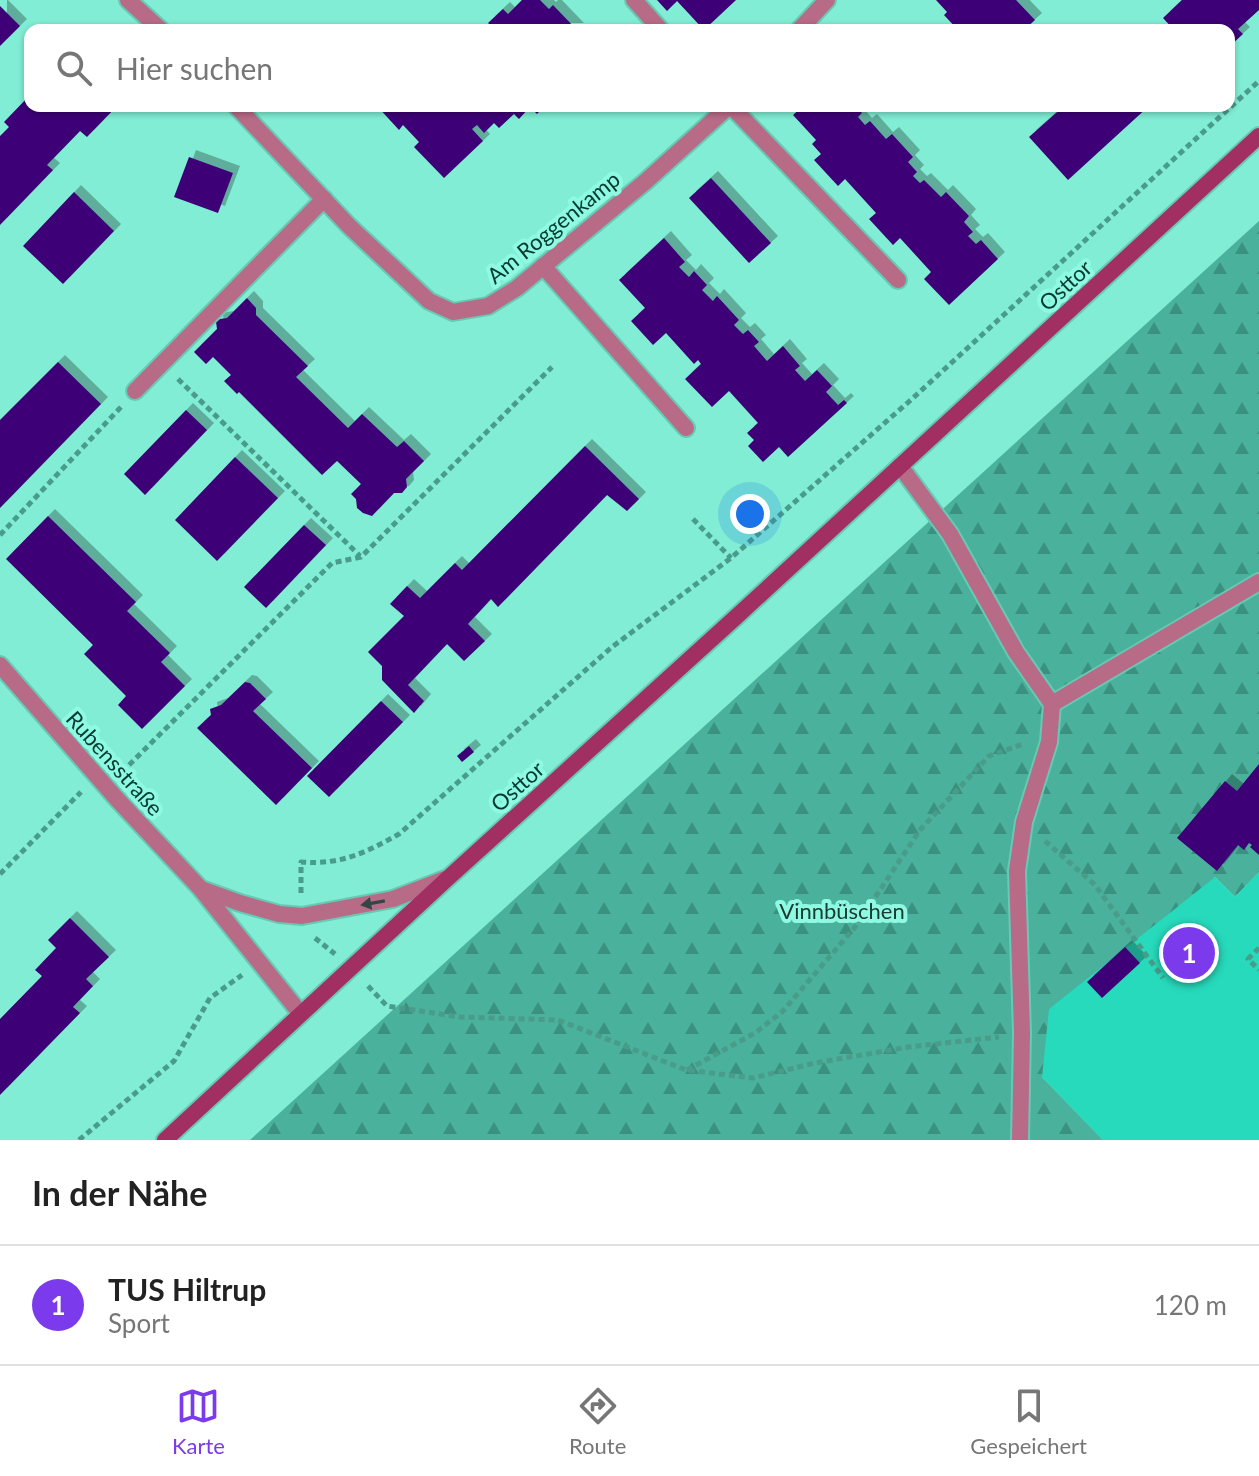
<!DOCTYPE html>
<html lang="de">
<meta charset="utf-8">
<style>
body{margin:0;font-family:Lato,sans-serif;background:#f6f6f6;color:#222}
.you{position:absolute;left:750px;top:514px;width:28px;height:28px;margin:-20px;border:6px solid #fff;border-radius:50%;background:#1a73e8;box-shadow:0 0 0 12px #1a73e833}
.badge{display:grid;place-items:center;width:52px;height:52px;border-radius:50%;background:#7c3aed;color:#fff;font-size:26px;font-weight:700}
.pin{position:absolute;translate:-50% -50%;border:4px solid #fff;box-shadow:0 2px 8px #0006}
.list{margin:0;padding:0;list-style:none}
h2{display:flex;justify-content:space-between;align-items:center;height:104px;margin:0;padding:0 32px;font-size:34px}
h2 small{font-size:26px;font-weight:400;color:#767676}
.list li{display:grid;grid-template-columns:52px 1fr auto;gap:24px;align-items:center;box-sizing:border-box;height:120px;padding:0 32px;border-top:2px solid #e0e0e0}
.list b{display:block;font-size:30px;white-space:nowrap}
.list p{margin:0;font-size:26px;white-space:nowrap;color:#767676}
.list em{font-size:26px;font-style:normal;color:#767676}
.icon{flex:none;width:44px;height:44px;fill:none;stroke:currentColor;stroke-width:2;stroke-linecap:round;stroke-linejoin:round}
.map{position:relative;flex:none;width:1259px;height:1140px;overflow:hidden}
.search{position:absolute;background:#fff;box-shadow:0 2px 6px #0004;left:24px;right:24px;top:24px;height:88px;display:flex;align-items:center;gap:20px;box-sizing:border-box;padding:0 28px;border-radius:16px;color:#767676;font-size:30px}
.sheet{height:224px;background:#fff}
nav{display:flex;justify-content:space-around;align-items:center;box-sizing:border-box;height:112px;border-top:2px solid #e0e0e0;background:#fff;font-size:22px;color:#767676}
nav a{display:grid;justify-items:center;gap:4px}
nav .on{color:#7c3aed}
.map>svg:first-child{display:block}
.forest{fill:url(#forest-firs)}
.garden{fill:#27dabc}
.building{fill:#3d0076;filter:url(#shadow)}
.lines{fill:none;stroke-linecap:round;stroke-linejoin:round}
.lane-casing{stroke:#68c9b3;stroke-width:20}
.street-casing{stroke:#68c9b3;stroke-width:20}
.secondary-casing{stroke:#68c9b3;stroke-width:20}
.path{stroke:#499c8a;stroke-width:5;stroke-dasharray:6 4;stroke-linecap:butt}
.lane{stroke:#b86b87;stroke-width:16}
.street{stroke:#b86b87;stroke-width:16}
.secondary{stroke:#a12f61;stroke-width:16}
.oneway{fill:#324646}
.labels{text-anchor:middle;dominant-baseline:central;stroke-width:8;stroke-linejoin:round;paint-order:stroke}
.street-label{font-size:22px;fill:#063930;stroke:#8dfae1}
.park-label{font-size:22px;fill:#1a3a33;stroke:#8dfae1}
</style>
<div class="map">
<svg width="1259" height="1140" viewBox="0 0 1259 1140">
<defs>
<pattern id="forest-firs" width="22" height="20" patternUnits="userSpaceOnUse" patternTransform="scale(2)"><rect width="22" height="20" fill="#49b19c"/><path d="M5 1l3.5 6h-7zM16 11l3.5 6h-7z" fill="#3b9180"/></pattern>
<filter id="shadow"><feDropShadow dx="7" dy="-7" stdDeviation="0" flood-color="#0004"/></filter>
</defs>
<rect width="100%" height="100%" fill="#80edd4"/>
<path class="forest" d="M 1259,221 L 1259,872 L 1235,897 L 1215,877 L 1042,1077 L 1103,1140 L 250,1140 Z"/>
<path class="garden" d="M 1259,872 L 1259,1140 L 1103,1140 L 1042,1077 L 1049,1009 L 1215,877 L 1235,897 Z"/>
<g class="building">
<path d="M 522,0 L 540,0 L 549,9 L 553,5 L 577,30 L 495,30 L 488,23 L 503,9 L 508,14 Z"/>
<path d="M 657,0 L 736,0 L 704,30 L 677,1 L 667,11 Z"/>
<path d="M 936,0 L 1016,0 L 1035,20 L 1024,30 L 958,30 L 944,15 L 947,12 Z"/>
<path d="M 1182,0 L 1259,0 L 1259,10 L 1238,29 L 1243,34 L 1229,47 L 1229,30 L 1174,30 L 1163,18 Z"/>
<path d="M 0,6 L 20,26 L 0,46 Z"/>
<path d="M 30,95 L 30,106 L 117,106 L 87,137 L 80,131 L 47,165 L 53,170 L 0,225 L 0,136 L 9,127 L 4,122 Z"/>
<path d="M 377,106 L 545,106 L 537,114 L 530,107 L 519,119 L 514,114 L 499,128 L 494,123 L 484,133 L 477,125 L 472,129 L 483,141 L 444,178 L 414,147 L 419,142 L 403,125 L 399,130 Z"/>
<path d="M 803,106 L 855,106 L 862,113 L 858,117 L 865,125 L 870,121 L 886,139 L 892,134 L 913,157 L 908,162 L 917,172 L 913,176 L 920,183 L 924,180 L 941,197 L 946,192 L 969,216 L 964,222 L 973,232 L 968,236 L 976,244 L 981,240 L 998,259 L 949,305 L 924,279 L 931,272 L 900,238 L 893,245 L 869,219 L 876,213 L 845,179 L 838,186 L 814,160 L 821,154 L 812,144 L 816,140 L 793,115 Z"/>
<path d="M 1064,106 L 1149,106 L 1068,180 L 1029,137 Z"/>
<path d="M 189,157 L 233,173 L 218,213 L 174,197 Z"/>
<path d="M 711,178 L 771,243 L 749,263 L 689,198 Z"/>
<path d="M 74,192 L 114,231 L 63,284 L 23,246 Z"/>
<path d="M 664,238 L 685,262 L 679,267 L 689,277 L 694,271 L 707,285 L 702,290 L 713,301 L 717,296 L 739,320 L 734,325 L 743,334 L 748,330 L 759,342 L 754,346 L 767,361 L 783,346 L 800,366 L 795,370 L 805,381 L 817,370 L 832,386 L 826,392 L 838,405 L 844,400 L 847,403 L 788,457 L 779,447 L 763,462 L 748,446 L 754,440 L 747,433 L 758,423 L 729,391 L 712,407 L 685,379 L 701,364 L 698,360 L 694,364 L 666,333 L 653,345 L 631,321 L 645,308 L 619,280 Z"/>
<path d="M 247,298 L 256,308 L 256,315 L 308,366 L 296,377 L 348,428 L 362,414 L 397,447 L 404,441 L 424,461 L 406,479 L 407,487 L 402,493 L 394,493 L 372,516 L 363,513 L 357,508 L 356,499 L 351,494 L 361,484 L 337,461 L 322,475 L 239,392 L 237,394 L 224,381 L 231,375 L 213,357 L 206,364 L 194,352 L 217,329 L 216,322 L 220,319 L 227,318 Z"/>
<path d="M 58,362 L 101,404 L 0,508 L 0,420 Z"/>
<path d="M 186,410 L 207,430 L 145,495 L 124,474 Z"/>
<path d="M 585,446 L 639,499 L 627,511 L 607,495 L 498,607 L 491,599 L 468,624 L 485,641 L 464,661 L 447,644 L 408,685 L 424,701 L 414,713 L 382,680 L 382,666 L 368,652 L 404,616 L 390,604 L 407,586 L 420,598 L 455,563 L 462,570 Z"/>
<path d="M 235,457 L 278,498 L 217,561 L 175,520 Z"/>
<path d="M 48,516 L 136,602 L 127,611 L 170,653 L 161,662 L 185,686 L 142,729 L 118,705 L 126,696 L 84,654 L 93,645 L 6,559 Z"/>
<path d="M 304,525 L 326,545 L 266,608 L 244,587 Z"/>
<path d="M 245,682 L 250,683 L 266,699 L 253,711 L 312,768 L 276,805 L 197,728 L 211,715 L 210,709 L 221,705 Z"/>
<path d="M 381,701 L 403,722 L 329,797 L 307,776 Z"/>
<path d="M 469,746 L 474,752 L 462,762 L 457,756 Z"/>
<path d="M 1259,764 L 1259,855 L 1250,847 L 1252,845 L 1249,843 L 1244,850 L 1238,845 L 1217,871 L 1177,838 L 1225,781 L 1237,791 Z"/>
<path d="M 70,918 L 109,957 L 86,979 L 93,986 L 73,1007 L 80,1013 L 0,1095 L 0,1019 L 42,976 L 35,970 L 56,948 L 48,940 Z"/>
<path d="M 1125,947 L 1140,963 L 1102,998 L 1087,982 Z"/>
</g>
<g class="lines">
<defs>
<g id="lane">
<path d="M 731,106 L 898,280"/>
<path d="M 543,266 L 686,428"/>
<path d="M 900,466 L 950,534 L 1016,652 L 1052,704 L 1049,742 L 1024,822 L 1017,871 L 1022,1033 L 1020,1140"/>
<path d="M 1052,704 L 1259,582"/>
</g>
<g id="street">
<path d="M 128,0 L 161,30"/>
<path d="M 634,0 L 661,30"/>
<path d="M 799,30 L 827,0"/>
<path d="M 236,106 L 349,226 L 429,301 L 453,312 L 488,306 L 517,288 L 645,182 L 729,106"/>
<path d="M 135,391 L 324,199"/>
<path d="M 0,665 L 116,798 L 200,888 L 300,1013"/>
<path d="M 201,889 L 240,903 L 279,914 L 302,916 L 393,899 L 445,879"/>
</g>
<path id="secondary" d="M 165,1140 L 447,879 L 736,617 L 1259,136"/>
</defs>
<use href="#lane" class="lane-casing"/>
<use href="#street" class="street-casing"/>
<use href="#secondary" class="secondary-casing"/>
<g class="path">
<path d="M 178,379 L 360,556"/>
<path d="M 693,519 L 731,558"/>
<path d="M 0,535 L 121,407"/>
<path d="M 122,772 L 332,563 L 361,557 L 552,367"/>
<path d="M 1045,841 L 1095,885 L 1163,978"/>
<path d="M 0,874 L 81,792"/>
<path d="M 301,893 L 301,862 C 341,865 365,853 399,834 L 612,647 L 731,558 L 913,398 L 1259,81"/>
<path d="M 315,938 L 335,954"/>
<path d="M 1259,948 L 1248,959 L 1259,970"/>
<path d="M 368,986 L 387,1006 L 460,1017 L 558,1020 L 686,1070 L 753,1078 L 815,1063 L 908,1047 L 999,1037"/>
<path d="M 687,1070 L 755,1033 L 782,1012 L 856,926 L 920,830 L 989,756 L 1023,744"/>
<path d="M 79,1140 L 174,1061 L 210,998 L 242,975"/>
</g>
<use href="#lane" class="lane"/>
<use href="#street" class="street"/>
<use href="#secondary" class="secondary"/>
</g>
<defs><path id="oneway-solid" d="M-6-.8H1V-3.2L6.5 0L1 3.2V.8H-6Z" transform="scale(2)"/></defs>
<use class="oneway" href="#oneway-solid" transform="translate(373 903) rotate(170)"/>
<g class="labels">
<g class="street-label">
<text transform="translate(553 227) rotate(-39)">Am Roggenkamp</text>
<text transform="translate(1065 285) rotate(-43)">Osttor</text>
<text transform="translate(115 763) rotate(48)">Rubensstraße</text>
<text transform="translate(517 786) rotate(-42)">Osttor</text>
</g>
<g class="park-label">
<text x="842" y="910">Vinnbüschen</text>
</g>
</g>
</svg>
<div class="you"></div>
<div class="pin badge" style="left:1189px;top:953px">1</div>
<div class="search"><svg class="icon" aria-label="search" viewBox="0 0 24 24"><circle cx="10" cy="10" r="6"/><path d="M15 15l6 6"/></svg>Hier suchen</div>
</div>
<section class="sheet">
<h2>In der Nähe<small></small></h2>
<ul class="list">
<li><span class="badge">1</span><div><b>TUS Hiltrup</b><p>Sport</p></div><em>120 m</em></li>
</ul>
</section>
<nav>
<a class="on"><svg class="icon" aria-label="map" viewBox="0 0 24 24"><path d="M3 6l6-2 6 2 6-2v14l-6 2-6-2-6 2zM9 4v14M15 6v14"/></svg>Karte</a>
<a><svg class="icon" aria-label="directions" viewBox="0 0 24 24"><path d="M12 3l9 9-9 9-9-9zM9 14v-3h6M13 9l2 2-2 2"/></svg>Route</a>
<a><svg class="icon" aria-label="saved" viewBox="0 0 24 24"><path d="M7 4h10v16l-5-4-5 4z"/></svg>Gespeichert</a>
</nav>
